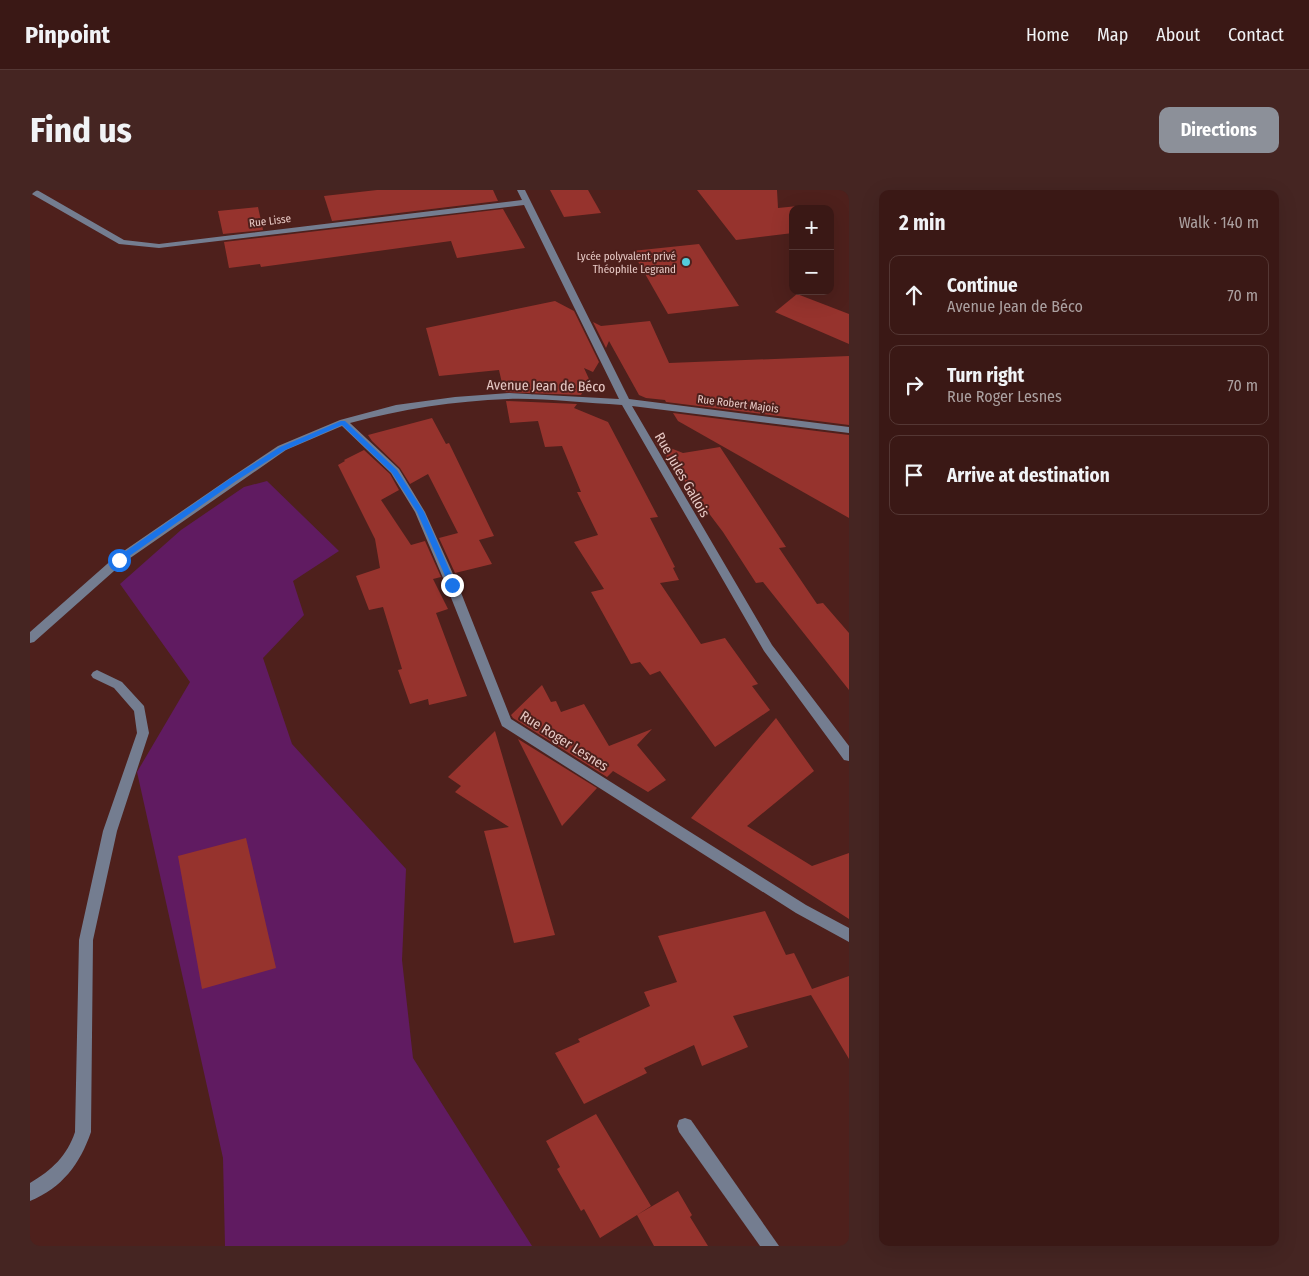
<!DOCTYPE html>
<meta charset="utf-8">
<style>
body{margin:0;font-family:"Fira Sans Condensed",sans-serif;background:#452522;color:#f1f3f6}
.controls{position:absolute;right:15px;top:15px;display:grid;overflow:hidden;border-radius:10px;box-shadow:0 5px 20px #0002}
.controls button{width:45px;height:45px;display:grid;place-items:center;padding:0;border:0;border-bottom:1px solid #543734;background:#3a1815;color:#f1f3f6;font:25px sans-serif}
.stop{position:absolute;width:15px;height:15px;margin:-11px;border:4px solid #1a73e8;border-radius:50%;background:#fff}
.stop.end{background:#1a73e8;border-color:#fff;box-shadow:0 1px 5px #0008}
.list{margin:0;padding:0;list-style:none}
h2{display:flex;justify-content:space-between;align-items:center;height:65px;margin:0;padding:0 20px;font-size:21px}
h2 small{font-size:16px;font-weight:400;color:#aba0a0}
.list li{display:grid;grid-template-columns:32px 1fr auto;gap:15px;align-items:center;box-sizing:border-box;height:80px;margin:0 10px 10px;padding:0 10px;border:1px solid #543734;border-radius:10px}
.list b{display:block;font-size:19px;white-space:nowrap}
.list p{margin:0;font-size:16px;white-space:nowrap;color:#aba0a0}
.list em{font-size:16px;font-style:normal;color:#aba0a0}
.icon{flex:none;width:28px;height:28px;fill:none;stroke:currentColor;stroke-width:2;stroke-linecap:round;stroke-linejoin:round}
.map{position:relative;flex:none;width:819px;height:1056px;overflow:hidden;border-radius:10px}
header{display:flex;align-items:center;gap:30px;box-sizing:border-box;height:70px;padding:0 25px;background:#3a1815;border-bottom:1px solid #543734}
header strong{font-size:24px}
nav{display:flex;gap:28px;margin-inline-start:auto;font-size:18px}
.intro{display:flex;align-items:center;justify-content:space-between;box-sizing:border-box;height:120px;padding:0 30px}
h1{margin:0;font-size:35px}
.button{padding:12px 22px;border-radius:10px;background:#8c9099;color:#fff;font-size:18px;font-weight:700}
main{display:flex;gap:30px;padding:0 30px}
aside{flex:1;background:#3a1815;border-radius:10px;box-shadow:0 5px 20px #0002}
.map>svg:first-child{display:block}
.green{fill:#601b61}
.building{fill:#96332d}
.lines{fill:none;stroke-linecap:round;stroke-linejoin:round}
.minor{fill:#747d90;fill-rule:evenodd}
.route{fill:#1a73e8}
.poi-dot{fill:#53cbdb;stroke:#4e201c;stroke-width:2}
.labels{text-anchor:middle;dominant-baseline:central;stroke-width:4;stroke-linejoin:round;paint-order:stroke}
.far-street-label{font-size:11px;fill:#e8cac6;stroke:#4e201c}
.far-poi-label{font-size:11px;fill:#e8cac6;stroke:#4e201c;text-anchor:end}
.street-label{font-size:14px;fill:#e8cac6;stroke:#4e201c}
</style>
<header>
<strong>Pinpoint</strong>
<nav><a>Home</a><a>Map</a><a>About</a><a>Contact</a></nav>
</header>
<div class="intro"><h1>Find us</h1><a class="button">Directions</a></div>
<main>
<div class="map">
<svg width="819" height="1056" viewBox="0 0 819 1056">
<rect width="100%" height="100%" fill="#4e201c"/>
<path class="green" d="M 237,291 L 309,361 L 263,391 L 274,425 L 233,468 L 262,554 L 376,679 L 372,770 L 383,868 L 502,1056 L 195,1056 L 193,968 L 107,582 L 160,492 L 90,394 L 151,340 L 214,297 Z"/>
<g class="building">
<path d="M 347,0 L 463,0 L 468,11 L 302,31 L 294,6 Z"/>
<path d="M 520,0 L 558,0 L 571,23 L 534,27 Z"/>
<path d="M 667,0 L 747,0 L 748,18 L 768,16 L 775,19 L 763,19 L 763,43 L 706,50 Z"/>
<path d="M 228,17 L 233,40 L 193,44 L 188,21 Z"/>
<path d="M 473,19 L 495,58 L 427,68 L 421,51 L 231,77 L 230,74 L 199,78 L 194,52 Z"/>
<path d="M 669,54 L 709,116 L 638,124 L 602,61 Z"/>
<path d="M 767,104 L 819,124 L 819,154 L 745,122 Z"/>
<path d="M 525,111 L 544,121 L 569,172 L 563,182 L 554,178 L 559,189 L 551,205 L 474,202 L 469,180 L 409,186 L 396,138 Z"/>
<path d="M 620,131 L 639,173 L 819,166 L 819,235 L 636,212 L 635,210 L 616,208 L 609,205 L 579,151 L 576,158 L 563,132 L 571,136 Z"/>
<path d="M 476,211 L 547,214 L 544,218 L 578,232 L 628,327 L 620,328 L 645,377 L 643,378 L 649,390 L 630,393 L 671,454 L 695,448 L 728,494 L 722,496 L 740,520 L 685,557 L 630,481 L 620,485 L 610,472 L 601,474 L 561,402 L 574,399 L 544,352 L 568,345 L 547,302 L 551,302 L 532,256 L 515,257 L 508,231 L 480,233 Z"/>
<path d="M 643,223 L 819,245 L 819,328 L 648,231 Z"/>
<path d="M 402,228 L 416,254 L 419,253 L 464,346 L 449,350 L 462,374 L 425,383 L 409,348 L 428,343 L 398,284 L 380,294 L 370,278 L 342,251 L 338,245 Z"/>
<path d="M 625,252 L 653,263 L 690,257 L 756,357 L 749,358 L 787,414 L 793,413 L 819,443 L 819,500 L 733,392 L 726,393 L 693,342 Z"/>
<path d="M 334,260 L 360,284 L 369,300 L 351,310 L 381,355 L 395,351 L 411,387 L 403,389 L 418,419 L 406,423 L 437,506 L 399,515 L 398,509 L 380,514 L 368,480 L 372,479 L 353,417 L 339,420 L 326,386 L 350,378 L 345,349 L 308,275 L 315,271 L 314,270 Z"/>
<path d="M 512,495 L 521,512 L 526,511 L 531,522 L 554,514 L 579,556 L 622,539 L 607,555 L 636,590 L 618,602 L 583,581 L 577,587 L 483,528 L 481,525 Z"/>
<path d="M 746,528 L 784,581 L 717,636 L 782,676 L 819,663 L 819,729 L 661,628 Z"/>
<path d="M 465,541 L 525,745 L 484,753 L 454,641 L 479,637 L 425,602 L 431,596 L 418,587 Z"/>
<path d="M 488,549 L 567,598 L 532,636 Z"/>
<path d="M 216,648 L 246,778 L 172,799 L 148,666 Z"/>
<path d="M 735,721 L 756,765 L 764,763 L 782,799 L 819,786 L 819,869 L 781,805 L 703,826 L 718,857 L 672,876 L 664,855 L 614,878 L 617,883 L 554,914 L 525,863 L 550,852 L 548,849 L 620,816 L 614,802 L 647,792 L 628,746 Z"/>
<path d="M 566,924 L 621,1016 L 607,1025 L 648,1001 L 662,1025 L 660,1027 L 678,1056 L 624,1056 L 607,1025 L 570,1048 L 554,1019 L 551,1021 L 527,979 L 530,977 L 516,951 Z"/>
</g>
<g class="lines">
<g class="minor">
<path d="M 0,0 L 7,0 L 94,50 L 129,54 L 492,10 L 487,0 L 495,0 L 599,209 L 819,237 L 819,243 L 602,216 L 742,455 L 819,556 L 819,571 L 814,570 L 734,461 L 592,215 C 554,213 515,208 478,209 C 424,211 372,219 320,233 L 369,279 L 395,322 L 428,395 L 481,529 L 776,715 L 819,738 L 819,752 L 766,723 L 472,536 L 416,395 L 385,322 L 361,283 L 312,236 L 256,260 L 93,373 L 4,452 L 0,453 L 0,442 L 85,367 L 200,288 L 248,256 L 310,230 L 366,215 L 425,207 L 479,203 L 589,209 L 494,15 L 129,58 L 89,54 L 0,3 Z"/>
<path d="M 67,480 L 92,492 L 114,516 L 119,543 L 87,641 L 63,750 L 61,942 C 50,974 32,998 0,1011 L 0,993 C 22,980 37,966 45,942 L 49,750 L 73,641 L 107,543 L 104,521 L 84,498 L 63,488 L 61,485 L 63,482 Z"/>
<path d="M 655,928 L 661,930 L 749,1056 L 730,1056 L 649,942 L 647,936 L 649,930 Z"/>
</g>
</g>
<path class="route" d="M 311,231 L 315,231 L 367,280 L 394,322 L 426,395 L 425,397 L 419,395 L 387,322 L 362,283 L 312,235 L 255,260 L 206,291 L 91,372 L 86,372 L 86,368 L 201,288 L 250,257 Z"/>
<circle class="poi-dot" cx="656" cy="72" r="5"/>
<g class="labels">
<g class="far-street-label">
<text transform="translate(240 31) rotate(-7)">Rue Lisse</text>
<text transform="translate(708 214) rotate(7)">Rue Robert Majois</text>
</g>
<g class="far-poi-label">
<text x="646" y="66">Lycée polyvalent privé<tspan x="646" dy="13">Théophile Legrand</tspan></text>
</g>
<g class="street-label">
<text transform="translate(516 196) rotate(1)">Avenue Jean de Béco</text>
<text transform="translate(652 285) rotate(60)">Rue Jules Gallois</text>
<text transform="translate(534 551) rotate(32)">Rue Roger Lesnes</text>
</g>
</g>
</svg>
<div class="controls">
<button>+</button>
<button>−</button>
</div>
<div class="stop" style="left:89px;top:370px"></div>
<div class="stop end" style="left:422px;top:395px"></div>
</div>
<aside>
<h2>2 min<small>Walk · 140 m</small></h2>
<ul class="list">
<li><svg class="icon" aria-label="ahead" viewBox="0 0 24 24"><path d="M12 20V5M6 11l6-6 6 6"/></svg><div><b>Continue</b><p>Avenue Jean de Béco</p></div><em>70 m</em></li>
<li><svg class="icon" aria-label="right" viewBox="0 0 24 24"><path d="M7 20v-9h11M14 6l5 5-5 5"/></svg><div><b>Turn right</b><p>Rue Roger Lesnes</p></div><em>70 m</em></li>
<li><svg class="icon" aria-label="arrive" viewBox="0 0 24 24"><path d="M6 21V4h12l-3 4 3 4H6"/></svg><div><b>Arrive at destination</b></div></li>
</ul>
</aside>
</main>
